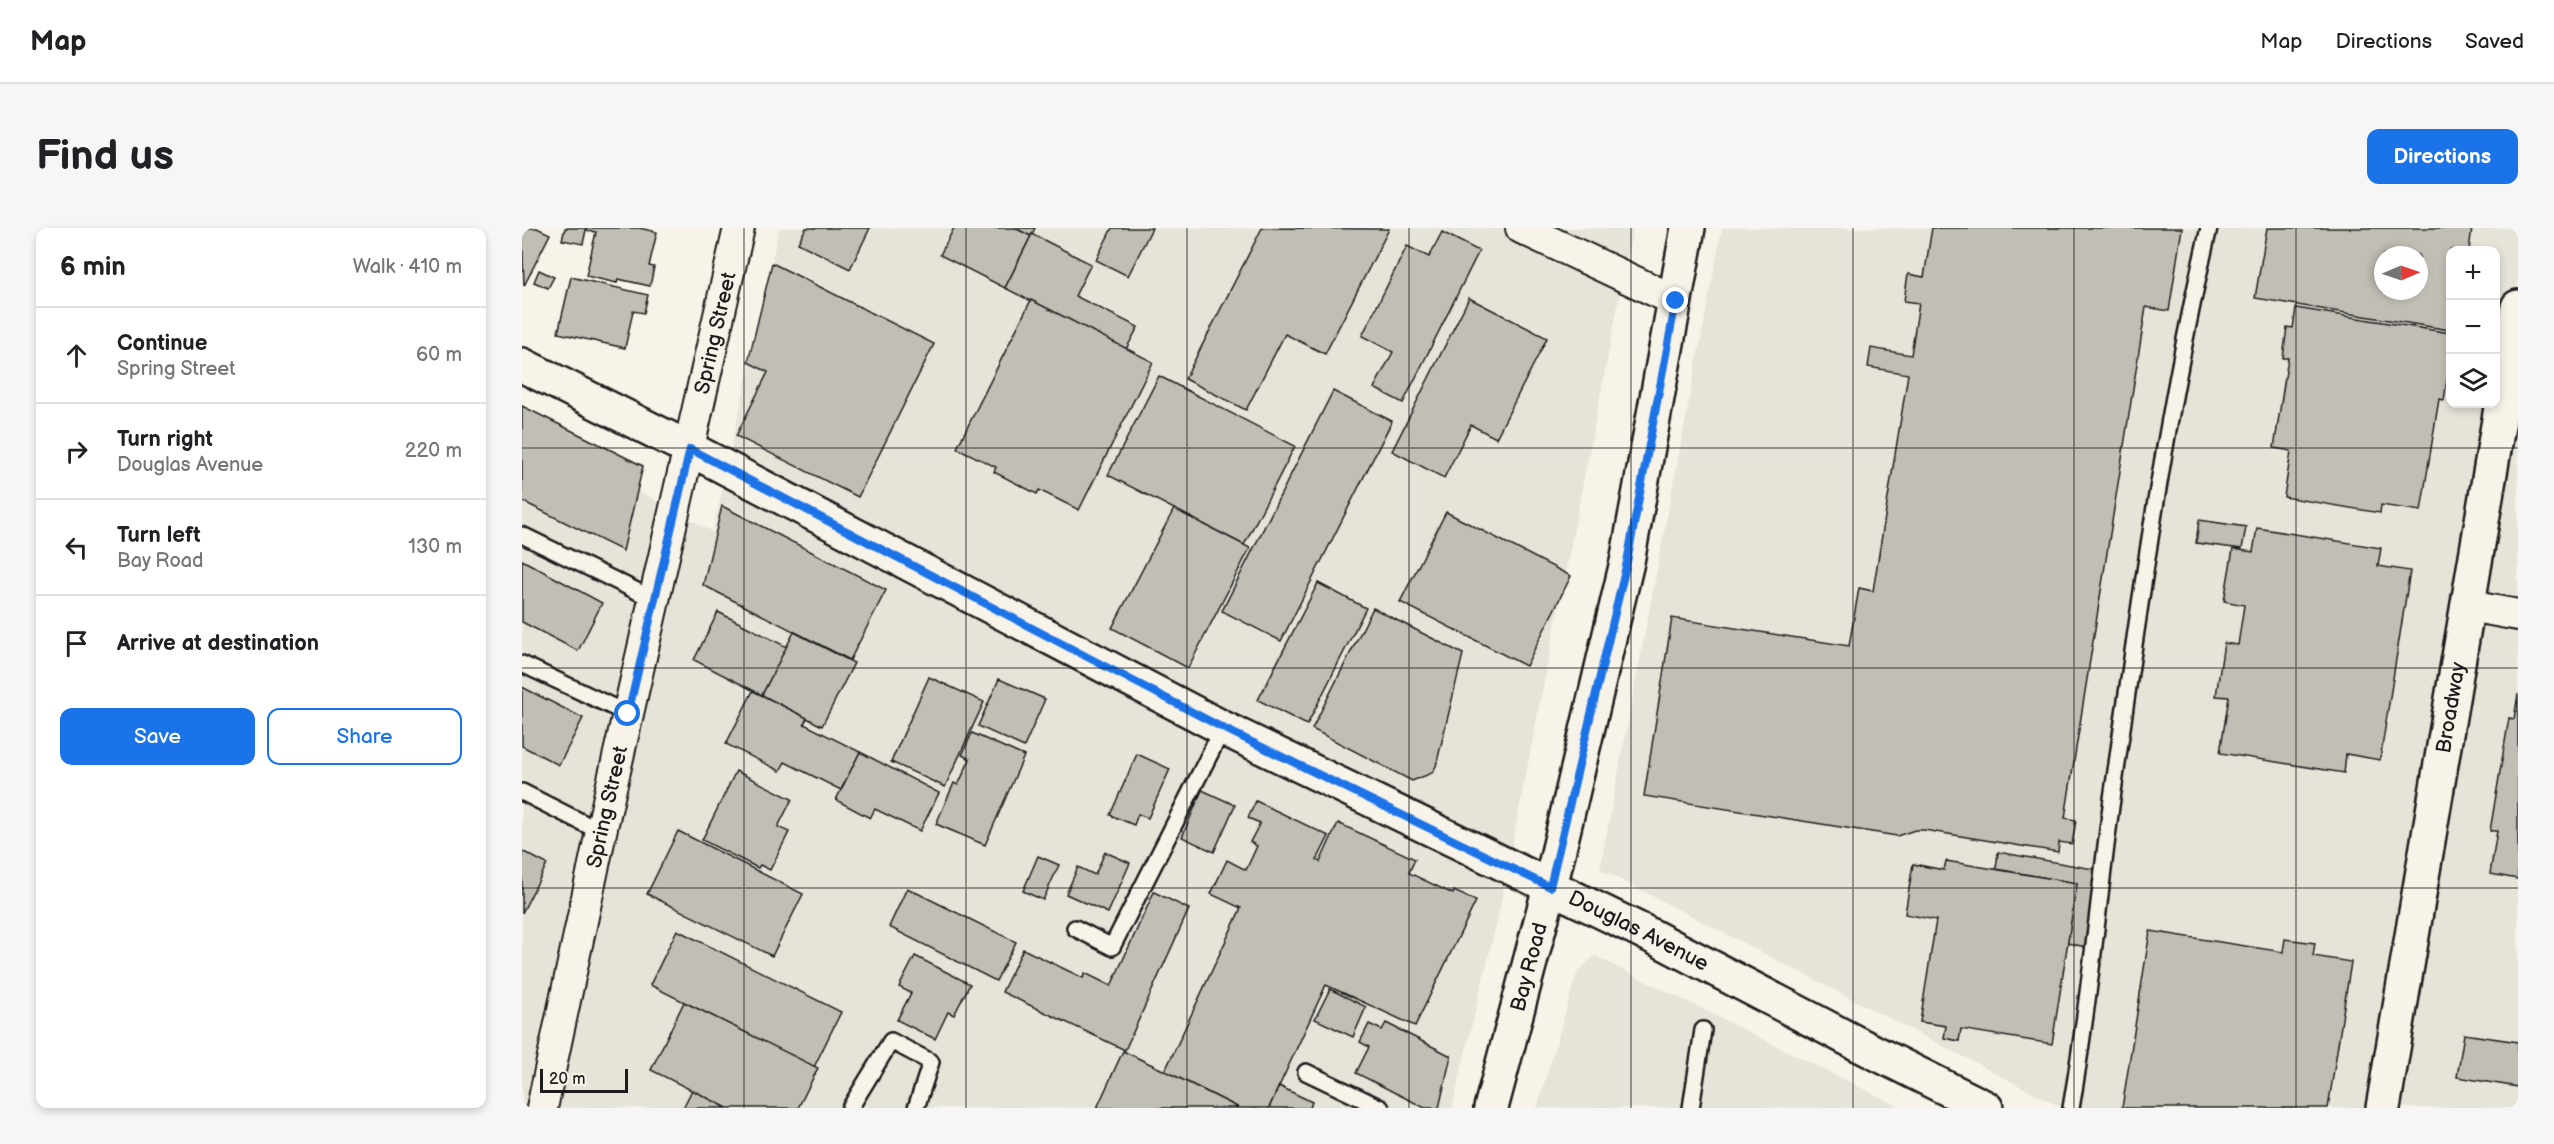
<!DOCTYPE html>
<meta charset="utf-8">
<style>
body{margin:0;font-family:"Balsamiq Sans",sans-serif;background:#f6f6f6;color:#202124}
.controls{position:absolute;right:18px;top:18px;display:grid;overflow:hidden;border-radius:12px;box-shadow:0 3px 9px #0003}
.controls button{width:54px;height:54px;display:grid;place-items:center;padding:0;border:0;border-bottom:2px solid #e0e0e0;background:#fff;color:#202124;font:30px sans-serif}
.compass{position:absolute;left:1852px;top:18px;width:54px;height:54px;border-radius:50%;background:#fff;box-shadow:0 3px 9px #0003;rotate:88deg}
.scale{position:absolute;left:18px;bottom:15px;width:88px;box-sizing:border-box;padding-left:6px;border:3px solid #1c1c1c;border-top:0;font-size:16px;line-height:21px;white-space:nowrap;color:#1c1c1c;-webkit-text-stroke:4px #f7f3e8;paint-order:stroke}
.stop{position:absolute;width:18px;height:18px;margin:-14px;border:4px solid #1a73e8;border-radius:50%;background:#fff}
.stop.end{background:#1a73e8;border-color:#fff;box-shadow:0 2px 6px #0008}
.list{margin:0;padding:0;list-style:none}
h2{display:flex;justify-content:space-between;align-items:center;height:78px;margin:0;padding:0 24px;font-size:26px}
h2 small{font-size:20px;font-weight:400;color:#757577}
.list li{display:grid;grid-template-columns:39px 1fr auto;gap:18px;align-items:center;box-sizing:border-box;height:96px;padding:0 24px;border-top:2px solid #e0e0e0}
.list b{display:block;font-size:22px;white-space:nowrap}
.list p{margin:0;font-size:20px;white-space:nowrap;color:#757577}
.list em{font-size:20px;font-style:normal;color:#757577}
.actions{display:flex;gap:12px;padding:18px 24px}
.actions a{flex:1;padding:14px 0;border:2px solid #1a73e8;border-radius:12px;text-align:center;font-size:21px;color:#1a73e8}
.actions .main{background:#1a73e8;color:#fff}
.icon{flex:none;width:33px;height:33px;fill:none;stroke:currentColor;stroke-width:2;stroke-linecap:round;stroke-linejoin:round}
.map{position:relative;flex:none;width:1996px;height:880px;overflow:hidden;border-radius:12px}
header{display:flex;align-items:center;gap:36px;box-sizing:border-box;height:84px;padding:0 30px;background:#fff;border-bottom:2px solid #e0e0e0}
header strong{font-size:28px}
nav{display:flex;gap:33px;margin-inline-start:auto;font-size:21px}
.intro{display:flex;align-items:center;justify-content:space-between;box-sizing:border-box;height:144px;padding:0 36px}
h1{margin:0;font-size:42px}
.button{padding:15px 27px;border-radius:12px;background:#1a73e8;color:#fff;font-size:21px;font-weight:700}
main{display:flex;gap:36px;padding:0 36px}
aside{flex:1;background:#fff;border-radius:12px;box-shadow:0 3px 9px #0003}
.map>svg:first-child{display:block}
.built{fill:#e6e3d9;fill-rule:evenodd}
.building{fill:#c0beb5;stroke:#1c1c1c;stroke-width:1.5;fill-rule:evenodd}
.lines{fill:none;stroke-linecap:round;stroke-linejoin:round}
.service-casing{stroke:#1c1c1c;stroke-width:20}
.minor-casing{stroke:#1c1c1c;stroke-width:34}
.tertiary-casing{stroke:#1c1c1c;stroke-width:38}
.service{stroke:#f7f3e8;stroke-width:15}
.minor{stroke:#f7f3e8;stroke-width:30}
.tertiary{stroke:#f7f3e8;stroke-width:33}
.route{stroke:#1a73e8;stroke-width:8}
.grid{fill:none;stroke:#1c1c1c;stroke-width:1.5;stroke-opacity:0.55}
.labels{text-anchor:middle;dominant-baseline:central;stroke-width:4.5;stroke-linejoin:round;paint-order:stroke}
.street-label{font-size:21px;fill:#1c1c1c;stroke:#f7f3e8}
</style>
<header>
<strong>Map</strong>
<nav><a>Map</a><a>Directions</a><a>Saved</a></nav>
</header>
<div class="intro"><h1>Find us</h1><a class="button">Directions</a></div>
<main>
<aside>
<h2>6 min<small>Walk · 410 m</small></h2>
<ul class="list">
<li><svg class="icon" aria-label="ahead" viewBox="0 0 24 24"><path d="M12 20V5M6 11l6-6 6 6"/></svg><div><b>Continue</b><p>Spring Street</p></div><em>60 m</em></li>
<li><svg class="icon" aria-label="right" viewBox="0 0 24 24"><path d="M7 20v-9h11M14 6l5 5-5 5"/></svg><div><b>Turn right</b><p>Douglas Avenue</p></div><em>220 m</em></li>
<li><svg class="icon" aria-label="left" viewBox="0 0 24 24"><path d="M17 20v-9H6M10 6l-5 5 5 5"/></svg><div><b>Turn left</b><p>Bay Road</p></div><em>130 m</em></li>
<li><svg class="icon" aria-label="arrive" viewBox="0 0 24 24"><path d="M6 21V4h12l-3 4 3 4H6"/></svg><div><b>Arrive at destination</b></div></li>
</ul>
<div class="actions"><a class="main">Save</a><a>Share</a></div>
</aside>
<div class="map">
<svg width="1996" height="880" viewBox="0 0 1996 880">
<rect width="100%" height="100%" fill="#f7f3e8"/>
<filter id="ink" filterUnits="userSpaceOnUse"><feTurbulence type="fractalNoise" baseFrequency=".0167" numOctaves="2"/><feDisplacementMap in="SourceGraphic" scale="12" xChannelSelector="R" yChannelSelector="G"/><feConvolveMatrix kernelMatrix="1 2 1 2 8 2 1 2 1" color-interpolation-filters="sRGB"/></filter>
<g filter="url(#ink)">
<g class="built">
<path d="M 257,0 L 1111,0 L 976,689 L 930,880 L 0,880 L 0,199 L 191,304 Z"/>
<path d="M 1200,0 L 1996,0 L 1996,880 L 1541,880 L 1078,641 ZM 1928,22 L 1974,22 L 1974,176 L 1928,176 ZM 1861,27 L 1897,27 L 1897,63 L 1861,63 Z"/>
<path d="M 1073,728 L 1380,880 L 1015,880 L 1055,745 Z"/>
</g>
<g class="building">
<path d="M 0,0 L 15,0 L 28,6 L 2,58 Z"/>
<path d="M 43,0 L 117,0 L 135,4 L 127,38 L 132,39 L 128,58 L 96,51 L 95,55 L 64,48 L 74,4 L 64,2 L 61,16 L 40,12 Z"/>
<path d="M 284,0 L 348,0 L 328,41 L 276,15 Z"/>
<path d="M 432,0 L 493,0 L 509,8 L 483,60 L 418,27 Z"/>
<path d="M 493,0 L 513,0 L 509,8 Z"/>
<path d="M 590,0 L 630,0 L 606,48 L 574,32 Z"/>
<path d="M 740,0 L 867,1 L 803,126 L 763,106 L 724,182 L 663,151 Z"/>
<path d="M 1410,0 L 1660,0 L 1647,83 L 1624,79 L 1543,590 L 1554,592 L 1550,616 L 1537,614 L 1536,624 L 1402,602 L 1393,602 L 1375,608 L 1122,568 L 1150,390 L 1327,418 L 1337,360 L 1351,363 L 1386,146 L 1346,139 L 1349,120 L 1389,127 L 1397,75 L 1382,73 L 1386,46 L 1402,49 Z"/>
<path d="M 1745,0 L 1950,0 L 1947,22 L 1928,22 L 1928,102 L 1733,70 ZM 1861,27 L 1897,27 L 1897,63 L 1861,63 Z"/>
<path d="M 920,4 L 957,23 L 881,175 L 852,160 L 871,124 L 840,108 L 885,18 L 907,29 Z"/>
<path d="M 510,6 L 569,36 L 553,68 L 616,99 L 604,121 L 483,60 Z"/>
<path d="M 250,35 L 412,116 L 336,269 L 214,208 L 246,144 L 226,134 Z"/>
<path d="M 17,42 L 32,49 L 26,60 L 12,54 Z"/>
<path d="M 49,49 L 126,67 L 122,85 L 111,83 L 103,120 L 36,105 Z"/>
<path d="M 947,70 L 1025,110 L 974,210 L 949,197 L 922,250 L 870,223 Z"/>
<path d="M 509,72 L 631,134 L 557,282 L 517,262 L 515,266 L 472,244 L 474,239 L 435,220 Z"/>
<path d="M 1774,80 L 1928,105 L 1928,133 L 1922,172 L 1917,171 L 1899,283 L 1859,277 L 1858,285 L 1762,269 L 1769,223 L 1752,220 L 1766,130 L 1761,130 L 1765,99 L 1771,100 Z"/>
<path d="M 637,148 L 773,218 L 722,317 L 586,247 Z"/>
<path d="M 811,163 L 870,193 L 759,413 L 700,383 Z"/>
<path d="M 0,178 L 121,238 L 101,323 L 0,273 Z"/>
<path d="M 200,278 L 364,362 L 328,432 L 181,357 Z"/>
<path d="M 652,281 L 728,320 L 666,440 L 590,400 Z"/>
<path d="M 924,284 L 1049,348 L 1004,438 L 878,374 Z"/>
<path d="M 1677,292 L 1724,299 L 1720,321 L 1674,315 Z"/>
<path d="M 1735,300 L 1859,320 L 1856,338 L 1888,343 L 1858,532 L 1824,526 L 1822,545 L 1698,525 L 1707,469 L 1694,468 L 1702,415 L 1716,417 L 1722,377 L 1702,373 L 1711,321 L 1731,324 Z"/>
<path d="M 0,332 L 80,375 L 56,423 L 0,394 Z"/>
<path d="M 796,355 L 844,380 L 785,497 L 736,472 Z"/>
<path d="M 851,380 L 941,426 L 914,538 L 910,545 L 890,553 L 790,501 Z"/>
<path d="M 196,384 L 265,419 L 240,467 L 172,432 Z"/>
<path d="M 272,404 L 332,435 L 300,498 L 240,467 Z"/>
<path d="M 407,449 L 462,474 L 423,559 L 369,534 Z"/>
<path d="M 477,451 L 523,471 L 502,519 L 456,498 Z"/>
<path d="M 0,459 L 61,490 L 37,537 L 0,518 Z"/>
<path d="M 231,463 L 285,490 L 282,496 L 338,524 L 319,562 L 263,534 L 258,543 L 204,516 Z"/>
<path d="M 1996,466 L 1996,651 L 1968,646 L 1975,603 L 1968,603 L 1987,490 L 1992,491 Z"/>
<path d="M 450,505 L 502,528 L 463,617 L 414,596 L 432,555 L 436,557 L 448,531 L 440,527 Z"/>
<path d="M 338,524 L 417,565 L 398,603 L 353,581 L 348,590 L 314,572 Z"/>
<path d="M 615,526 L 648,541 L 626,590 L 616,586 L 612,597 L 588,587 Z"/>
<path d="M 214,543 L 270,571 L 256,599 L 267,604 L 248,642 L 238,637 L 236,640 L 180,612 Z"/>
<path d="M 680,562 L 713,577 L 692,624 L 660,609 Z"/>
<path d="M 734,573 L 807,608 L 795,632 L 798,634 L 816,595 L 893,631 L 887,645 L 931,666 L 932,663 L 954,673 L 893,798 L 804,757 L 747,880 L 717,880 L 643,843 L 719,680 L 689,666 L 705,632 L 724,642 L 735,618 L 728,614 L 738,595 L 726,590 Z"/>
<path d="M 156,603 L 281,666 L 250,728 L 125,666 Z"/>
<path d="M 0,623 L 25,636 L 0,685 Z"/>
<path d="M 583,624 L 608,635 L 586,685 L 544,666 L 556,639 L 573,647 Z"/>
<path d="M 1476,624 L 1577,642 L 1564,719 L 1545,715 L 1555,655 L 1474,641 Z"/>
<path d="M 516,628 L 537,637 L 521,672 L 501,663 Z"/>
<path d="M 1424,633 L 1555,655 L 1530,816 L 1439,801 L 1437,813 L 1422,810 L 1424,798 L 1398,794 L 1414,692 L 1383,686 L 1391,636 L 1422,642 Z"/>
<path d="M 385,660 L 494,714 L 474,753 L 367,699 Z"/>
<path d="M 632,664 L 667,681 L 603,822 L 480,764 L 501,721 L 561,750 L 563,745 L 589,758 Z"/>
<path d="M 155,702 L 319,784 L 292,839 L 128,757 Z"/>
<path d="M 1628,703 L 1761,724 L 1763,711 L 1793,715 L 1791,728 L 1829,734 L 1806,880 L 1600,880 Z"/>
<path d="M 393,728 L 448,756 L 432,787 L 426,784 L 413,811 L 375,792 L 389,765 L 377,759 Z"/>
<path d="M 808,761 L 844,779 L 831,809 L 793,791 Z"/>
<path d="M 162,774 L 296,840 L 276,880 L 205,880 L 129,842 Z"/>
<path d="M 864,795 L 929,828 L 917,880 L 903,880 L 834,845 L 847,819 L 838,814 L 847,796 L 860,802 Z"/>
<path d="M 1942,806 L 1996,814 L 1996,859 L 1935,849 Z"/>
<path d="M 601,823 L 643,843 L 717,880 L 575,880 Z"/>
<path d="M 757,858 L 790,874 L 788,880 L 747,880 Z"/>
<path d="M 170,862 L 205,880 L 161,880 Z"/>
</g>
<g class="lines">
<defs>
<g id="service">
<path d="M 0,307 L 133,372"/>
<path d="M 0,436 L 106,486"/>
<path d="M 0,564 L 79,604"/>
<path d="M 553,700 L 590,719 L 701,500"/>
<path d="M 784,844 L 859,880"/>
<path d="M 328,880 L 369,813 L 409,834 L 394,880"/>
<path d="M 1169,880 L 1181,802"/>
<path d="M 1549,880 C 1567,778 1576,674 1590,571 C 1617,380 1643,188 1687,0"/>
</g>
<g id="minor">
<path d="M 999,0 L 1154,73"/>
<path d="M 1947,378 L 1996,387"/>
<path id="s1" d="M 20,880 L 79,604 L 217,0"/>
</g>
<g id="tertiary">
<path id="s2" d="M 0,137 L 168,221 L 701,500 L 1122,704 L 1338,817 L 1464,880"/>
<path id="s3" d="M 969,880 L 1028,659 L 1105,334 L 1166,0"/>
<path id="s4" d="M 1861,880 L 1996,79"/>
</g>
</defs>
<use href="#service" class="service-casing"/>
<use href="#minor" class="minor-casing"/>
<use href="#tertiary" class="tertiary-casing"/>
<use href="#service" class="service"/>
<use href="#minor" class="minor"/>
<use href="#tertiary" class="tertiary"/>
</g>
</g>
<g class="lines" filter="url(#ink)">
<path class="route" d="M 106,486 L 168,221 L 701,500 L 1028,659 L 1105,334 L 1154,73"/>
</g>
<path class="grid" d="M 222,0 L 222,880M 444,0 L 444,880M 665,0 L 665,880M 887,0 L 887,880M 1109,0 L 1109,880M 1331,0 L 1331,880M 1552,0 L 1552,880M 1774,0 L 1774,880M 0,220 L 1996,220M 0,440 L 1996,440M 0,660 L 1996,660"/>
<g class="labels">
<g class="street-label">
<text stroke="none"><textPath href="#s1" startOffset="794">Spring Street</textPath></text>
<text stroke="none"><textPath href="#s4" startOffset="406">Broadway</textPath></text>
<text stroke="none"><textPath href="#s1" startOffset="308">Spring Street</textPath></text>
<text stroke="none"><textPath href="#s2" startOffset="1252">Douglas Avenue</textPath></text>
<text stroke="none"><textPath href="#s3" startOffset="146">Bay Road</textPath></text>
</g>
</g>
</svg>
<div class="controls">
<button>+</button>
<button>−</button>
<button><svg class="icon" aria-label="layers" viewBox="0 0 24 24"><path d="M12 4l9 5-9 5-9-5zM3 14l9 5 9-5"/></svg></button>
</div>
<svg class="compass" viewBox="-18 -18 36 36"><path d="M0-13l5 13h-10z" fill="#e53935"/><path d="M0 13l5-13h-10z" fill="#757577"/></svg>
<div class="scale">20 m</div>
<div class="stop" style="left:106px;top:486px"></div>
<div class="stop end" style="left:1154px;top:73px"></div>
</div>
</main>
